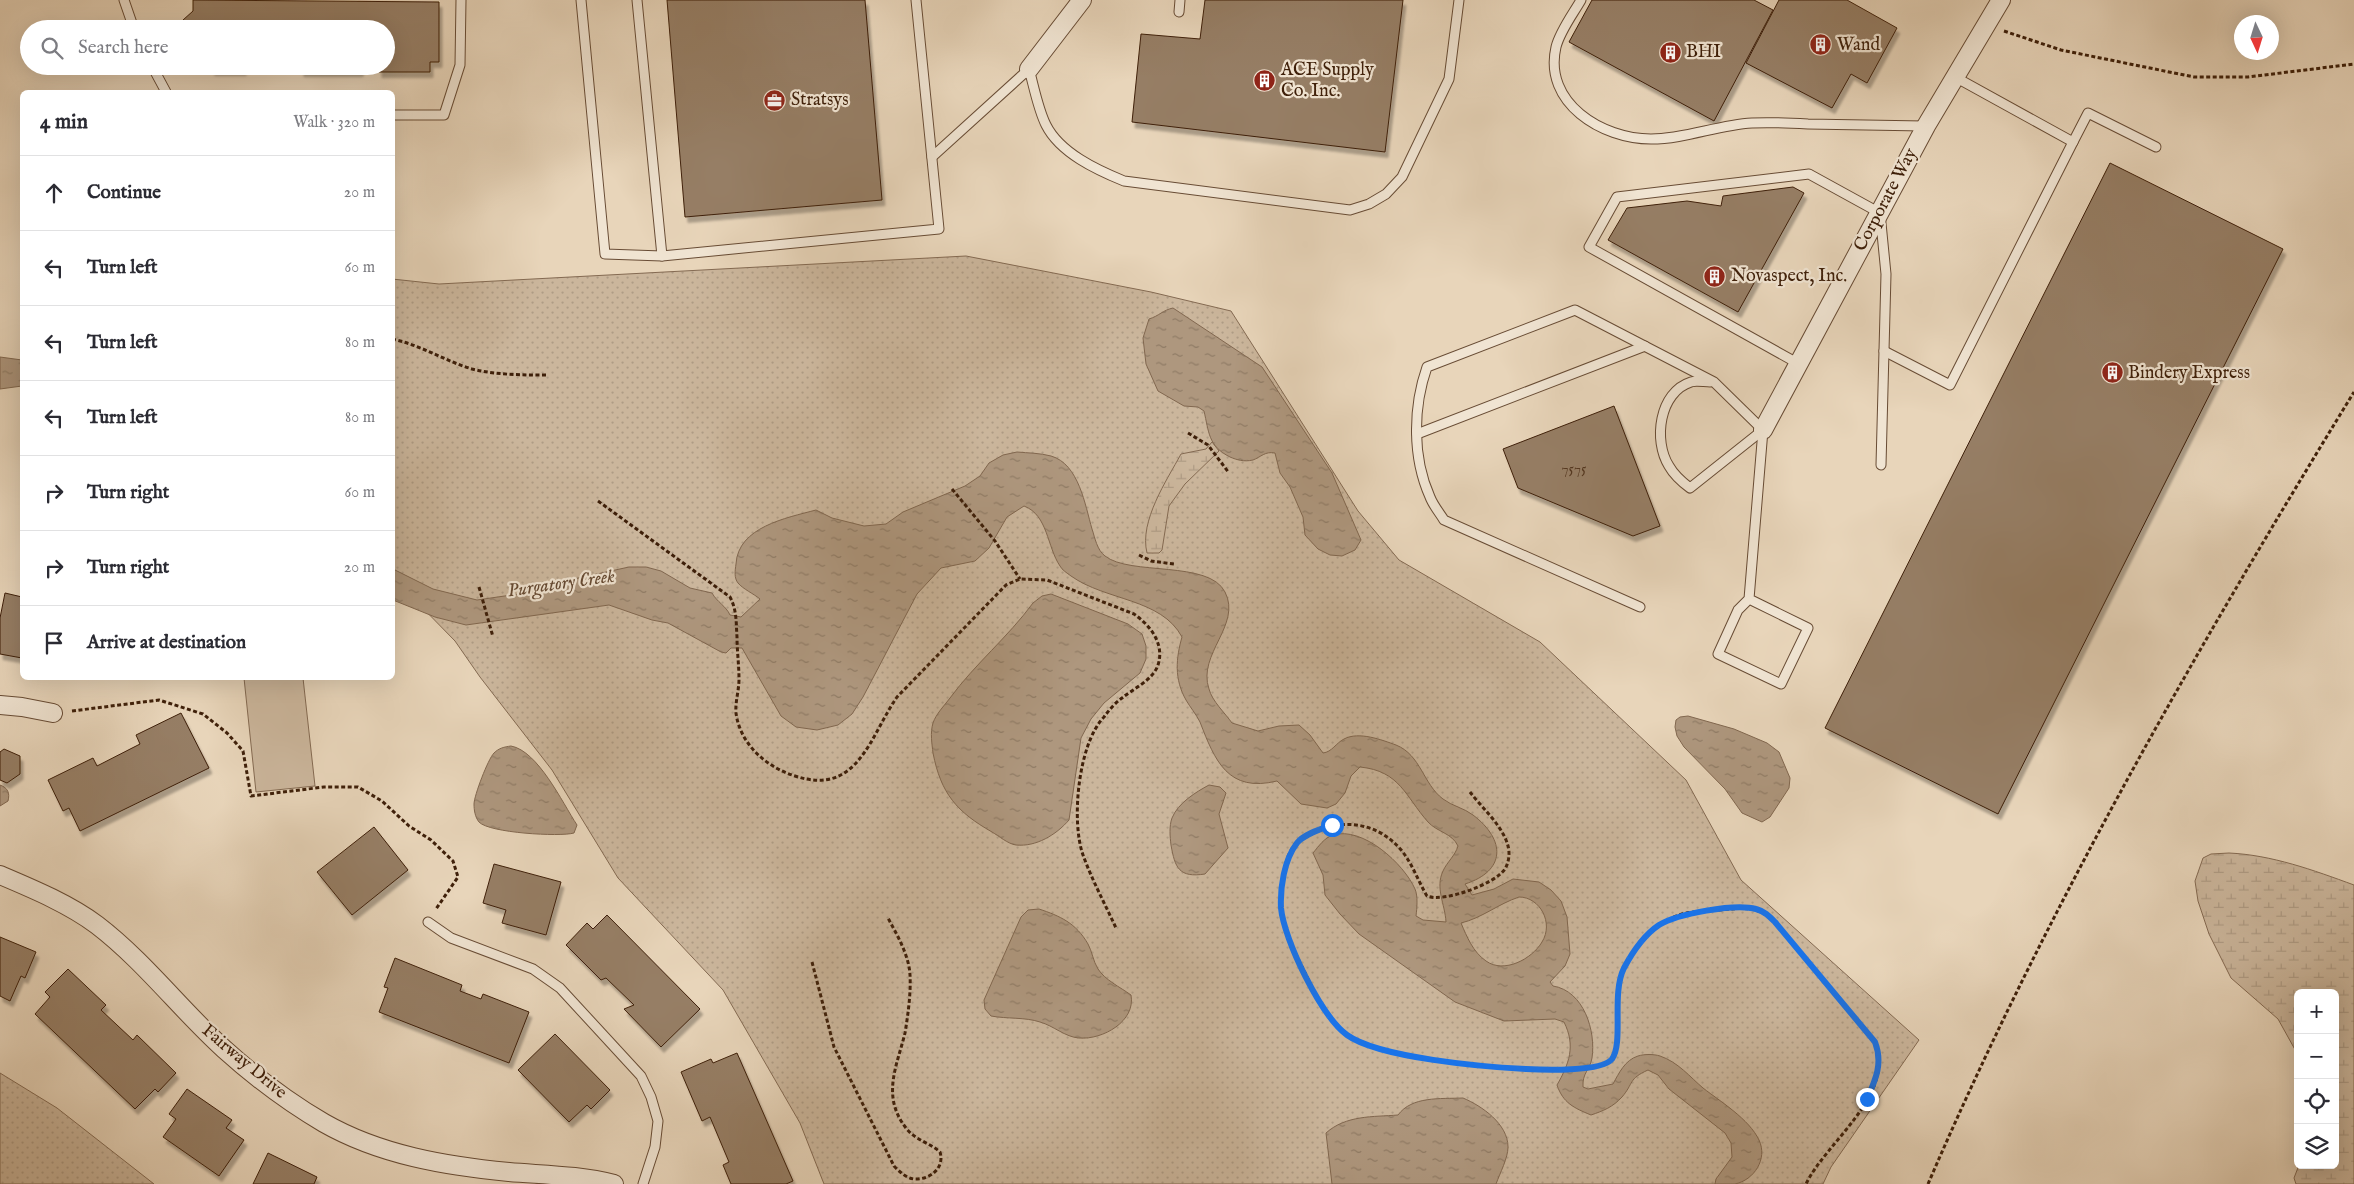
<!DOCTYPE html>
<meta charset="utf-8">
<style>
body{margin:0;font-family:"IM FELL English",serif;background:#f7f7f7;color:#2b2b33}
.controls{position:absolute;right:15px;bottom:15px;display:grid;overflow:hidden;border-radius:8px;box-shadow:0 5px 20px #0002}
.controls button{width:45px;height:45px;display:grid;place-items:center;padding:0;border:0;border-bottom:1px solid #e1e1e2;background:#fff;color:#2b2b33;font:25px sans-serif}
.compass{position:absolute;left:2234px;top:15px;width:45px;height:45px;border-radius:50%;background:#fff;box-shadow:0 5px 20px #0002;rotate:176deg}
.stop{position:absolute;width:15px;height:15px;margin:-11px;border:4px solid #1a73e8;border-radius:50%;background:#fff}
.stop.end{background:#1a73e8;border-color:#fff;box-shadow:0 1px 5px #0008}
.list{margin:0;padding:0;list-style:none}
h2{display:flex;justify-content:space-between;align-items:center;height:65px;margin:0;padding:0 20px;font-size:21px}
h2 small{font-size:16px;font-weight:400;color:#7c7c81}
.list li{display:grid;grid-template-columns:32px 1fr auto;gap:15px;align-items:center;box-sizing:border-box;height:75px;padding:0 20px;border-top:1px solid #e1e1e2}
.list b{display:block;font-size:19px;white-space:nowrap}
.list em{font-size:16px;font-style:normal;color:#7c7c81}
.icon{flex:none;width:28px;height:28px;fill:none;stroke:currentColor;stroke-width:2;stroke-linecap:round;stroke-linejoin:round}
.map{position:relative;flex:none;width:2354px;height:1184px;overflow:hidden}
.search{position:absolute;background:#fff;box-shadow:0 5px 20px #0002;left:20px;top:20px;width:375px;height:55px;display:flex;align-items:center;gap:12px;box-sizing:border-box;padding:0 18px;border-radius:28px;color:#7c7c81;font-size:19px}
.panel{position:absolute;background:#fff;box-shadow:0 5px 20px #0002;left:20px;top:90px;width:375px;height:590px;border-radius:8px}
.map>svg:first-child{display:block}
.grass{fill:url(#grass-dots);stroke:#846a52}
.wetland{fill:url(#wetland-marsh);stroke:#846a52}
.pitch{fill:#cbb69c;stroke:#846a52}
.water{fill:url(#water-ripples);stroke:#81674f;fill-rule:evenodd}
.building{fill:#967e65;stroke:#3e1f09;filter:url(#shadow)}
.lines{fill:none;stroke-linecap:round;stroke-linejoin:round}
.lane-casing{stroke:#684c35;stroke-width:11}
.street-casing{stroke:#684c35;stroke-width:20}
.path{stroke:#3e1f09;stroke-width:3;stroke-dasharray:4 2.5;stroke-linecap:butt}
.lane{stroke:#f0e4d2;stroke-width:9}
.street{stroke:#f0e4d2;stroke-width:18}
.route{stroke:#1a73e8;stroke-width:6}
.labels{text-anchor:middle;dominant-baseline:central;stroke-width:4.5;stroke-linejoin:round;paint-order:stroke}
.number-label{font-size:15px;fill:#543720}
.poi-label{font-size:18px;fill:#3e1f09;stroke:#f0e4d2;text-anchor:start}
.street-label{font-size:18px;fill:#3e1f09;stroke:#f0e4d2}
.water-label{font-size:19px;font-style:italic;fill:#654932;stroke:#f0e4d2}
</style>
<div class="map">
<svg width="2354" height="1184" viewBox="0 0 2354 1184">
<defs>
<pattern id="grass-dots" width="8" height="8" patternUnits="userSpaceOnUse" patternTransform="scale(1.25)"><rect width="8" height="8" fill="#cbb69c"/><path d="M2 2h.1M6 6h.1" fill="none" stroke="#af9c85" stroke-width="1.8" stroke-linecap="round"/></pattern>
<pattern id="wetland-marsh" width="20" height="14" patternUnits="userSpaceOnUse" patternTransform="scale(1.25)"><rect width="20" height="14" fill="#cbb69c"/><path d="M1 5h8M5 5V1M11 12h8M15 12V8" fill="none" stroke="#af9c85"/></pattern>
<pattern id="water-ripples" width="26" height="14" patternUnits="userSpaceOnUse" patternTransform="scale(1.25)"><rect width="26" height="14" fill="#ae977e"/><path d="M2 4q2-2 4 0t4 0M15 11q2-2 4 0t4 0" fill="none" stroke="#8f7b65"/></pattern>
<filter id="shadow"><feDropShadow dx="3" dy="5.5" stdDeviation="1" flood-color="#0004"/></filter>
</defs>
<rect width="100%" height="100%" fill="#e8d5ba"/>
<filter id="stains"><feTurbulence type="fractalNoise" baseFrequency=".004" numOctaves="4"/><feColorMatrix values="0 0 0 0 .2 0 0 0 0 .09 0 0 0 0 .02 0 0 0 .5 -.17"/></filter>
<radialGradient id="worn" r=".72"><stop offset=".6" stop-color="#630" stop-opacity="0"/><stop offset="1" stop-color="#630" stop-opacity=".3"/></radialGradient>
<g class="grass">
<path d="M 966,256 L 1151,292 L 1231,311 L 1358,511 L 1399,560 L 1540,642 L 1686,780 L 1741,880 L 1919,1040 L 1831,1167 L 1823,1184 L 824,1184 L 800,1123 L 723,990 L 618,878 L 552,770 L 480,677 L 455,641 L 413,598 L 393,588 L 392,279 L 439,284 Z"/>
<path d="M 0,1073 L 57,1108 L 154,1184 L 0,1184 Z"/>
</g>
<g class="wetland">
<path d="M 1212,442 L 1219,451 L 1185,484 L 1169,506 L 1162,550 L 1159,553 L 1147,553 C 1139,521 1167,480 1181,454 L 1206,449 Z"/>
<path d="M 2229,853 C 2272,855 2313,870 2354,885 L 2354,1184 L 2296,1184 L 2294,1178 L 2299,1165 L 2335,1165 L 2335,993 L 2298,993 L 2298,1055 L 2278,1019 L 2231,978 L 2209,934 L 2198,901 L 2195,881 L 2203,858 L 2211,854 Z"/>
</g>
<path class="pitch" d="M 244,678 L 303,678 L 315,786 L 256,792 Z"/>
<g class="water">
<path d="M 1173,308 L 1262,367 L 1332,473 L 1361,540 L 1355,550 L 1342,556 L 1330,555 L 1318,549 L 1305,535 L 1303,517 L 1290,487 L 1280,473 L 1275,453 C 1265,451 1261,457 1253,460 C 1244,462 1237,460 1230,457 C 1208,446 1209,432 1204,411 L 1198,407 L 1184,406 L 1158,391 L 1146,364 L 1143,338 L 1149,319 C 1159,316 1163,310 1173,308 Z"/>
<path d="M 0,357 L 22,360 L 22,386 L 0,389 Z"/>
<path d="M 1017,452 C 1028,453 1040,453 1051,456 C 1079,464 1085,505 1092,529 C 1095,538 1097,550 1105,556 C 1130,576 1209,560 1225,592 C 1242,625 1197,654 1209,689 C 1212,701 1225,713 1232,723 L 1258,731 L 1279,726 L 1299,725 L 1310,735 L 1323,753 C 1332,752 1336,743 1344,739 C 1359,731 1382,740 1396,745 C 1421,755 1423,784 1443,799 C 1452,806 1464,808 1473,815 C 1506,840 1506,871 1465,884 L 1472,895 L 1494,889 L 1513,879 L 1539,882 L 1551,890 L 1561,901 L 1567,917 L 1570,954 L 1565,966 L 1550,982 L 1553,986 C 1584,991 1596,1031 1592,1058 C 1590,1070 1582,1073 1583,1087 L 1588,1089 L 1613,1084 C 1619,1073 1625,1060 1638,1056 C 1644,1054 1654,1054 1660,1056 C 1678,1062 1690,1077 1703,1088 C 1721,1102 1749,1119 1759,1140 C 1768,1159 1754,1180 1735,1184 C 1729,1184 1721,1184 1715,1184 L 1716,1179 L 1732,1157 L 1731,1143 L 1725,1133 L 1669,1089 L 1658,1075 L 1648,1070 C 1628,1079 1634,1083 1622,1097 C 1613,1107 1603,1111 1591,1115 C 1574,1108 1563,1103 1557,1085 C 1569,1064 1576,1046 1564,1022 L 1555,1019 L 1504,1021 L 1455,1002 L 1359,934 L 1340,914 L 1325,895 L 1323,875 L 1313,853 C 1319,846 1324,838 1333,835 C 1363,826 1404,864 1415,889 C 1418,896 1417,908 1416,916 L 1423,920 L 1446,922 C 1445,904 1435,888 1443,871 C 1447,862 1455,856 1458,846 C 1452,833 1437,832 1428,822 C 1405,796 1400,771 1360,767 L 1351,776 L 1345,793 L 1336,804 L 1327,808 L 1301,804 L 1277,781 C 1228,793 1215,761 1200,722 C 1196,714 1190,707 1186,700 C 1174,679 1176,658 1182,637 C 1161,598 1106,601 1071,576 C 1067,573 1062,570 1060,566 C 1047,547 1048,515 1024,506 L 1007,517 L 989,548 L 975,561 L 941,568 L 917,594 L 863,697 L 852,714 L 838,725 L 817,730 L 796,727 L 781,716 L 742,648 L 731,648 L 726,653 L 721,652 L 668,623 L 652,620 L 609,605 L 466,625 L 435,617 L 393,600 L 393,569 L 433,589 L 477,600 L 546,590 L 574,579 L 629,567 L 646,567 L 661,571 L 690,588 L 712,593 C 717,602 726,606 730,615 L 741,617 L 760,599 C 754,594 743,589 738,583 C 734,578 735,571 736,564 C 738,527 786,518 816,510 L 832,518 L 864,526 L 886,524 L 903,512 L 965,486 L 980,476 L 989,463 L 1003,455 ZM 1519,897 C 1540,897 1554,923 1542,942 C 1532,959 1504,974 1486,961 C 1473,952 1467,937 1461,923 C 1482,918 1498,904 1519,897 Z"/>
<path d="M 1051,594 L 1128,624 L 1142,634 L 1146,646 L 1146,659 L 1140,673 L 1104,703 L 1091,719 L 1081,738 L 1069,820 C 1056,835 1036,847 1016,845 C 1008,844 999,836 992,832 C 957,812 941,794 933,753 C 932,744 930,733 933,723 C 936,714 944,706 950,698 C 975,664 1008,637 1033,603 L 1042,596 Z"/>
<path d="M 1688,716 L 1734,729 L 1767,743 L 1779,752 L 1790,778 L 1789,788 L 1770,817 L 1762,822 L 1742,813 L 1725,789 L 1684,747 L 1677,736 L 1675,727 L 1676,720 L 1680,717 Z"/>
<path d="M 511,746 C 538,751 562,802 577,825 L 574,833 C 560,837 489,833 479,822 C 475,817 474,810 474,804 C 474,796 488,759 494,753 C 499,748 504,747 511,746 Z"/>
<path d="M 0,785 C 8,788 10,793 8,801 L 0,806 Z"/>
<path d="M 1209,785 L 1220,787 L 1226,793 L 1219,814 L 1228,848 L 1205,874 C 1179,878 1175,868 1171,845 C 1170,837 1169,826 1172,818 C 1178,803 1196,792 1209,785 Z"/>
<path d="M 1039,909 C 1060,916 1076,923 1088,944 C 1092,951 1093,961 1098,969 C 1105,980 1120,987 1131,995 C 1136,1021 1103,1040 1079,1038 C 1065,1037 1054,1026 1040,1022 C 1025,1017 1007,1019 991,1016 L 985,1009 L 984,1000 L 1021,917 L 1028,910 Z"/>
<path d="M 1463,1098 C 1482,1106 1508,1124 1508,1147 C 1508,1158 1500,1173 1496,1184 L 1332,1184 L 1326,1133 C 1346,1115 1373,1117 1398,1115 C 1412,1096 1440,1099 1463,1098 Z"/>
</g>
<g class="building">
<path d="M 193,0 L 439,2 L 439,62 L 430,62 L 430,72 L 379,72 L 379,66 L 386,66 L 386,29 L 192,29 L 183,20 L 193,11 Z"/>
<path d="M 667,0 L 865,0 L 882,200 L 685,217 Z"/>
<path d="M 1205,0 L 1403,0 L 1385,152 L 1132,122 L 1141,34 L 1200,39 Z"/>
<path d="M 1592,0 L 1754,0 L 1773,10 L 1714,121 L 1569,42 Z"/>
<path d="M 1779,0 L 1847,0 L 1897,28 L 1867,83 L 1851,74 L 1832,108 L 1746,63 Z"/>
<rect x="212" y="66" width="31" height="4"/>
<path d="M 301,66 L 361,66 L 360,71 L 301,71 Z"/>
<path d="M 2110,163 L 2283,249 L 1998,814 L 1825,728 Z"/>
<path d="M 1793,187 L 1804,193 L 1738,312 L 1608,240 L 1627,208 L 1687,201 L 1721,206 L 1723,196 Z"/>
<path d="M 1614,406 L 1660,526 L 1633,536 L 1518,488 L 1503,449 Z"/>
<path d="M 5,593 L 22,597 L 22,658 L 0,654 L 0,618 Z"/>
<path d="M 181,713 L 209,768 L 80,831 L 69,808 L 63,811 L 48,780 L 93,758 L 97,766 L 140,744 L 136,735 Z"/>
<path d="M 4,749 L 20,756 L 20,774 L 7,783 L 0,780 L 0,752 Z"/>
<path d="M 374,827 L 408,870 L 352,915 L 317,872 Z"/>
<path d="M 494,864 L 561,882 L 546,935 L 502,923 L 506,910 L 483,903 Z"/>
<path d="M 607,915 L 700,1009 L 661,1047 L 624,1009 L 634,1005 L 606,978 L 601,980 L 566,945 L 587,923 L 593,929 Z"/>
<path d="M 0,937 L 36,952 L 25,978 L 21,976 L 10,1001 L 0,996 Z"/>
<path d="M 395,958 L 462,985 L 460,991 L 481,999 L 483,994 L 529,1012 L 509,1063 L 379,1012 L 388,988 L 384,987 Z"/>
<path d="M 68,969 L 106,1005 L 101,1010 L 133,1040 L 137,1035 L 176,1073 L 158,1092 L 155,1089 L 135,1109 L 35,1014 L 50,997 L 45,992 Z"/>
<path d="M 555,1034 L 610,1090 L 591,1109 L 587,1105 L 569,1122 L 518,1070 Z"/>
<path d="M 737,1053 L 793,1181 L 786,1184 L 731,1184 L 723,1165 L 729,1162 L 710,1117 L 702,1121 L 681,1072 L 711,1059 L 713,1063 Z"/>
<path d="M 187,1089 L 232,1120 L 226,1128 L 244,1140 L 219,1176 L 163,1137 L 176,1119 L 169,1114 Z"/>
<path d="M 268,1153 L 317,1177 L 314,1184 L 253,1184 Z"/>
</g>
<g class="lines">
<defs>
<g id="lane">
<path d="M 124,0 L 134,29"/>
<path d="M 581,0 L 605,254 L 662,256 L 939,229 L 916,0"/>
<path d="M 637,0 L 662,256"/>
<path d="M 1581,0 C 1573,14 1560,31 1556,47 C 1543,103 1602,139 1651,139 C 1686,139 1717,125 1752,123 C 1770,122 1790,123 1808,124 C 1848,125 1887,125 1926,126"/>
<path d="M 1179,12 L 1180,0"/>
<path d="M 152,66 L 166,92"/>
<path d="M 392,115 L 444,115 L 460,65 L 461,0"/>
<path d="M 2073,142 L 2088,113 L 2156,147"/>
<path d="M 932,157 L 1029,69 C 1034,87 1038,109 1046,125 C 1060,153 1097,170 1124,181 L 1350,210 L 1369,204 L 1386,194 L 1402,177 L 1449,79 L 1459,0"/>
<path d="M 1884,351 L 1950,385 L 2073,142 L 1955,77"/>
<path d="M 1799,364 L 1589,247 L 1617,197 L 1809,174 L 1880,213 L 1886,274 L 1881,465"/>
<path d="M 1710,382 C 1704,382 1696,380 1691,382 C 1659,392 1653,441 1669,466 C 1674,475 1682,482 1690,488 L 1763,430"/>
<path d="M 1417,434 L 1645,346"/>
<path d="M 1749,599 L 1808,628 L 1781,684 L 1718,654 L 1738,610 L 1749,599 L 1763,430"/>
<path d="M 1640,607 L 1444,520 C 1439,512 1433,505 1430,497 C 1412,457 1413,407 1427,367 L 1575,310 L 1714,382 L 1763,430"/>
<path d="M 428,922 L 451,938 L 533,969 L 560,988 L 641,1076 L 651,1097 L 658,1121 L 655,1147 L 643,1184"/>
</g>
<g id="street">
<path d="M 1029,69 L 1082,0"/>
<path d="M 1763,430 L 1926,126 L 2001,0"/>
<path d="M 0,705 L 22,707 L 53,713"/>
<path d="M 0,875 C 33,889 69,904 97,925 C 144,961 181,1010 224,1049 C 255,1077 288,1102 324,1123 C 380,1155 446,1166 509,1172 C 544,1175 579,1175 614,1184"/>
</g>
</defs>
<use href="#lane" class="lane-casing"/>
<use href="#street" class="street-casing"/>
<g class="path">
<path d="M 2004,31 L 2061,50 L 2194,77 L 2248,77 L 2354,64"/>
<path d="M 392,339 C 421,345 445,361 472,369 C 497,375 521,375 546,375"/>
<path d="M 1188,433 L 1208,445 L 1229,473"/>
<path d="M 952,489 L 995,541 L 1020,579"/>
<path d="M 598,501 L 730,597 C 737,610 736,623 737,637 C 737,651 739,665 739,679 C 739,691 735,702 736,713 C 740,744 766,767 795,776 C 858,797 870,736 897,697 L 1006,585 L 1020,579 L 1047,580 L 1134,614 C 1150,625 1165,644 1158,665 C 1153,680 1133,689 1122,698 C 1115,703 1109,710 1104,717 C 1078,744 1071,821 1083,855 C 1092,880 1105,904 1116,928"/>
<path d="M 1139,555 L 1151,561 L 1174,564"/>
<path d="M 479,587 L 493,637"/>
<path d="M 72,711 L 159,700 L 203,714 L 227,733 L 243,751 L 251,796 L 324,787 L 358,787 L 382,801 L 409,826 L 431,840 L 453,861 L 458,877 L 436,909"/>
<path d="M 1470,792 C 1482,808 1503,826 1508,846 C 1510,853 1509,862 1505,869 C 1495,884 1443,903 1427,896 C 1418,881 1413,865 1402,851 C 1378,822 1342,817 1310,835 C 1307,837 1301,839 1298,841 C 1283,855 1280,889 1281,908 C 1283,932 1297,956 1307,977 C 1317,998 1327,1020 1346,1034 C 1380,1059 1480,1065 1523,1069 C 1540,1070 1599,1072 1610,1060 C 1624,1046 1612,994 1623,970 C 1633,949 1652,926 1674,917 C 1687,911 1705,911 1719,910 C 1742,908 1758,905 1775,922 L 1875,1042 C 1896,1095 1826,1142 1806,1184"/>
<path d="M 812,962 L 834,1047 L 894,1166 C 900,1172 906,1178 914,1179 C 930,1180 945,1168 940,1152 C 930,1143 915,1140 906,1128 C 881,1096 897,1066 905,1033 C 908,1015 911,993 910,975 C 909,955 897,935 888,918"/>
<path d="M 1928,1184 C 2047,908 2197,648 2354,392"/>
</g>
<use href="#lane" class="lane"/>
<use href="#street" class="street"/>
</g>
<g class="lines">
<path class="route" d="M 1332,825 C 1321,829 1304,834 1297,843 C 1284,860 1280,888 1281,908 C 1284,940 1321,1016 1347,1035 C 1379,1058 1485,1067 1526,1069 C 1543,1070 1602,1072 1612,1059 C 1624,1042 1611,994 1624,968 C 1632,953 1644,935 1659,925 C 1677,914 1735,903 1756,909 C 1764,911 1769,916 1775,922 L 1875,1042 C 1883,1063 1876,1079 1867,1099"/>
</g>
<defs>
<symbol id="building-disc" viewBox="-11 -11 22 22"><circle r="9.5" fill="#8f2418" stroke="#f0e4d2"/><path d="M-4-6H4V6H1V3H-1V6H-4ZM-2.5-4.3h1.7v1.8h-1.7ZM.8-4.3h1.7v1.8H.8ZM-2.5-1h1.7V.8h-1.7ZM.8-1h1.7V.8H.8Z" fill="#fff"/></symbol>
<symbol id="office-disc" viewBox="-11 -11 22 22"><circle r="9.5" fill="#8f2418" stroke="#f0e4d2"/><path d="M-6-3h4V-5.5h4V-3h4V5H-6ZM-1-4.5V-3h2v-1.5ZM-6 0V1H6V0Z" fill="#fff"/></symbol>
</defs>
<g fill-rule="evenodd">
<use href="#building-disc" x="1808" y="32" width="25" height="25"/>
<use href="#building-disc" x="1658" y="40" width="25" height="25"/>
<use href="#building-disc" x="1252" y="68" width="25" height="25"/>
<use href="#office-disc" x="762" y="88" width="25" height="25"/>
<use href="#building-disc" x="1702" y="264" width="25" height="25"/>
<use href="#building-disc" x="2100" y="360" width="25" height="25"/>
</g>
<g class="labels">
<g class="number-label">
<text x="1574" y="468">7575</text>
</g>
<g class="poi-label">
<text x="1837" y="45">Wand</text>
<text x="1686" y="52">BHI</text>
<text x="1281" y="70">ACE Supply<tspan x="1281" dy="21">Co. Inc.</tspan></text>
<text x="791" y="100">Stratsys</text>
<text x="1731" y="276">Novaspect, Inc.</text>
<text x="2128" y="373">Bindery Express</text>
</g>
<g class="street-label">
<text transform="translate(1886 200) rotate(-62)">Corporate Way</text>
<text transform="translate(244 1062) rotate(40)">Fairway Drive</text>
</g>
<g class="water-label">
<text transform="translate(561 584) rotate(-8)">Purgatory Creek</text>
</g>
</g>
<rect width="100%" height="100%" filter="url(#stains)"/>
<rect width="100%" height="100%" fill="url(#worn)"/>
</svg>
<div class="controls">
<button>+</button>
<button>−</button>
<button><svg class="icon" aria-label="locate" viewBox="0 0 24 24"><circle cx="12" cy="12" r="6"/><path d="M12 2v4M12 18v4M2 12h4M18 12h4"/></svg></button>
<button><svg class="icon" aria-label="layers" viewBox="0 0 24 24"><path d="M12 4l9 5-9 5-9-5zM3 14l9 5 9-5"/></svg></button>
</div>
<svg class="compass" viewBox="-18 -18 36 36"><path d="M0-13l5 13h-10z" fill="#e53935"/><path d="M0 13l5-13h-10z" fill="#7c7c81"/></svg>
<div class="stop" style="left:1332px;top:825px"></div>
<div class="stop end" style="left:1867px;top:1099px"></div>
<div class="search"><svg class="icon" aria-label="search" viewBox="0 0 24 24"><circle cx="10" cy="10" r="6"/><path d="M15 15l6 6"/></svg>Search here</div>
<section class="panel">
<h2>4 min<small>Walk · 320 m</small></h2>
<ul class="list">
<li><svg class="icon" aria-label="ahead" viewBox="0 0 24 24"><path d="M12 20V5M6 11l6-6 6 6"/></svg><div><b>Continue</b></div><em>20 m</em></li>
<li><svg class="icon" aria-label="left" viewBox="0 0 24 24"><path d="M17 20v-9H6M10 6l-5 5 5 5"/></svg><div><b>Turn left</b></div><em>60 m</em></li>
<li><svg class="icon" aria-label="left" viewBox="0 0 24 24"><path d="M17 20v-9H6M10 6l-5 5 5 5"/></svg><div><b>Turn left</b></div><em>80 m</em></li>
<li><svg class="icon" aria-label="left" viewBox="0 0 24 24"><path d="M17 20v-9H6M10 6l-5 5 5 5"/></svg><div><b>Turn left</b></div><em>80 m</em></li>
<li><svg class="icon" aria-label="right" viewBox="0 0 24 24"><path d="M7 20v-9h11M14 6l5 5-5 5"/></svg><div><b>Turn right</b></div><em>60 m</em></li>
<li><svg class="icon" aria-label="right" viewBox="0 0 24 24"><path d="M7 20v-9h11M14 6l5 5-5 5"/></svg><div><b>Turn right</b></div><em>20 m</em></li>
<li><svg class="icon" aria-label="arrive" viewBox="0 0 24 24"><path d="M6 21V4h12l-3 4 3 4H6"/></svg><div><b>Arrive at destination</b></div></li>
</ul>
</section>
</div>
